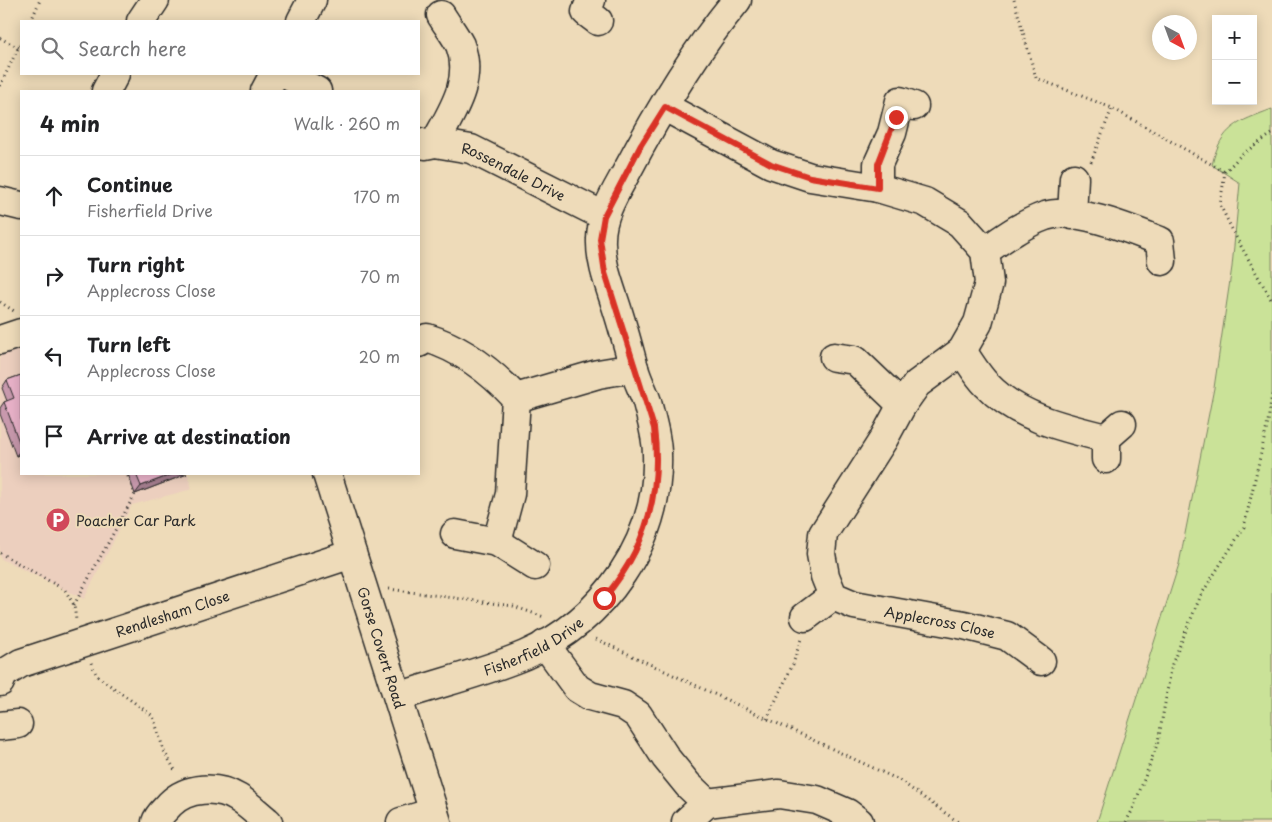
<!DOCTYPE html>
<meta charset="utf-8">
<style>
body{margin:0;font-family:"Playpen Sans",sans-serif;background:#f6f6f6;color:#202124}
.controls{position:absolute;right:15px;top:15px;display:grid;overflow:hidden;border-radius:0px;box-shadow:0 2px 12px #0003}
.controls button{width:45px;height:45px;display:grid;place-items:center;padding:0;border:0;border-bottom:1px solid #e0e0e0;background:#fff;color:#202124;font:25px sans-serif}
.compass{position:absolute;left:1152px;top:15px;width:45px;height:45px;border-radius:50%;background:#fff;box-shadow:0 2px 12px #0003;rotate:139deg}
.stop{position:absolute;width:15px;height:15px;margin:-11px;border:4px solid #d93025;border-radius:50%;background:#fff}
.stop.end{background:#d93025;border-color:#fff;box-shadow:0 1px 5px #0008}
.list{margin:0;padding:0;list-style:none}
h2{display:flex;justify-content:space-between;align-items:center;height:65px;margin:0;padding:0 20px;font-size:21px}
h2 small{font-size:16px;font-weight:400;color:#757577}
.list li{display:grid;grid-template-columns:32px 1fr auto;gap:15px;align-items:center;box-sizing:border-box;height:80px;padding:0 20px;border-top:1px solid #e0e0e0}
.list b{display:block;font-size:19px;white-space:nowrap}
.list p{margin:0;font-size:16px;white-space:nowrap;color:#757577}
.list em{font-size:16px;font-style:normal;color:#757577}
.icon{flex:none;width:28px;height:28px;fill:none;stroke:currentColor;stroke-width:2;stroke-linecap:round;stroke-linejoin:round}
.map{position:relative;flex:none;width:1272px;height:822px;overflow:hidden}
.search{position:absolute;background:#fff;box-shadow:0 2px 12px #0003;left:20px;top:20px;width:400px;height:55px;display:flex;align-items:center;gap:12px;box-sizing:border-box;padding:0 18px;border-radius:0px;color:#757577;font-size:19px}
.panel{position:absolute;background:#fff;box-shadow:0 2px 12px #0003;left:20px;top:90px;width:400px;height:385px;border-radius:0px}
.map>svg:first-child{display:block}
.built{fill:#eccfbe}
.green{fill:#cae298;stroke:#7a8662}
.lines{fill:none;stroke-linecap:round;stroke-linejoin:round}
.minor-casing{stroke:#2b2b2b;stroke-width:31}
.path{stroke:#2b2b2b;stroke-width:3;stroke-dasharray:1 4;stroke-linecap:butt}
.minor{stroke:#eedbb9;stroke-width:28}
.wall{fill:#c899ad;stroke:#2b2b2b}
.shaded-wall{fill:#a37d8d;stroke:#2b2b2b}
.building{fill:#e9b2c9;stroke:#2b2b2b}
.route{stroke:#d93025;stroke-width:6}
.labels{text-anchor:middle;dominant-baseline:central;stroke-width:4;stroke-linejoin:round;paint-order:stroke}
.street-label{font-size:14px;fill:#2b2b2b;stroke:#eedbb9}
.poi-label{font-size:14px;fill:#2b2b2b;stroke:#eedbb9;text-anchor:start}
</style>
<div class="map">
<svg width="1272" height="822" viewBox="0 0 1272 822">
<rect width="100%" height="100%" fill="#eedbb9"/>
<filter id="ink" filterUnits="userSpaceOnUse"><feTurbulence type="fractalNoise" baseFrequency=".02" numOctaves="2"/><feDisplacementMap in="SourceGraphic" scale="10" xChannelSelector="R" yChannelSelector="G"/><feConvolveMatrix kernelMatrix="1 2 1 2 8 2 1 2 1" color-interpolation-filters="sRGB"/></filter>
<g filter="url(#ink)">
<path class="built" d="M 21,348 L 21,474 L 188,474 L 192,489 L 132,505 L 84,599 L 1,559 L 0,556 L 0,354 Z"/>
<path class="green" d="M 1272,109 L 1272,822 L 1097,822 L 1179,564 L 1214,388 L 1232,267 L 1240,183 L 1212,165 C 1221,126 1238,122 1272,109 Z"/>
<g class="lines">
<defs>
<g id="minor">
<path d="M 591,0 L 586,12 L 598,21"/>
<path d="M 141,21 L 155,0"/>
<path d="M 301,21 L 312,0"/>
<path d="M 285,74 L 317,91"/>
<path d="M 106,91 L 115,74"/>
<path d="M 265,91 L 274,74"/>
<path id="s1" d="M 665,107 L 771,164 L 810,177 L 878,188 L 925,202 L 960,223 L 985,251 L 989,283 L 978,323 L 962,351 L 917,384 L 902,405 L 883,440 L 823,534 L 821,554 L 825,576 L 833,596 L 854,605 L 964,625 L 1007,636 L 1041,661"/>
<path id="s2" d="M 419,142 L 425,145 L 435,143 L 471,149 L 604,216"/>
<path d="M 435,143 C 451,113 474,81 460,45 C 455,35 447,25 441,15"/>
<path d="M 878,188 L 878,164 L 892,133 L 900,101 L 914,106"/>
<path d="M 0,201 L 21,206"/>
<path d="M 1072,215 L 1074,178"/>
<path d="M 985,251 C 1004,238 1023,224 1045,216 C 1075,206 1132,230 1160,241 L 1162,261"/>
<path d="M 0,340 L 21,333"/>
<path d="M 419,343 L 427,338 C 463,349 491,371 516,398 L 510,494 L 497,542"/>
<path d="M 962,351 C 970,362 977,375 987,385 C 1017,417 1065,428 1106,438"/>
<path d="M 834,357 L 855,360 L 902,405"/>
<path d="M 516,398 L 598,374 L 634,368"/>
<path d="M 1106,459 L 1106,438 L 1122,424"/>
<path id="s3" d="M 327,474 L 437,822"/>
<path d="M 455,534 L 497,542 L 535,566"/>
<path d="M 805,617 L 833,596"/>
<path d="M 545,644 L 577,688 L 590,696 L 623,705 L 638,715 L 666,758 L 688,785 L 707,803"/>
<path id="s4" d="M 0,682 L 3,674 L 21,663 L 352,554"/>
<path id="s5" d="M 398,697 C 439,683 485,672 525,655 C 604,620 660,541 657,454 C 657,436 651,419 647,402 C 643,390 637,380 634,368 C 629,350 624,331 618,312 C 611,289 600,264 601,239 C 601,215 615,193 626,173 C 658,112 693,53 737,0"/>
<path d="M 0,726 L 18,724"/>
<path d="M 156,822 C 158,815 165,810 170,804 C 187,787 217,785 238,798 C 248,804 258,814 268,822"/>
<path d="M 401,822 L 434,812"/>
<path d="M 686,822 L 707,803 L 779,794 L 817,800 L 847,813 L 859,822"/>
</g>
</defs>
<use href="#minor" class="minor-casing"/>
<g class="path">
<path d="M 1014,0 L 1036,78 L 1112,108 L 1225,172"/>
<path d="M 31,21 L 40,0"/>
<path d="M 0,38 L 19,48"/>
<path d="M 0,86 L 21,42"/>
<path d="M 1272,134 L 1242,154 L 1225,172 L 1220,205 L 1237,239 L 1272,301"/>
<path d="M 1091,162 L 1112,108"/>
<path d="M 0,302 L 14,311"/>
<path d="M 0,553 L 65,590 L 74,605 L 76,620"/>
<path d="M 389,589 L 513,606 L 544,617"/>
<path d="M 74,605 L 135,494 L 127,474"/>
<path d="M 596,639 L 899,780 L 958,822"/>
<path d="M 91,663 L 97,676 L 153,716 L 164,751 L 176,772"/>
<path d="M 767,719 L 793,664 L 801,639"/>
<path d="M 1126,822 L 1133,809 L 1158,742 L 1172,664 L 1201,595 L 1244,527 L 1268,422 L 1272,393"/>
</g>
<use href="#minor" class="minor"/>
</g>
<g class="wall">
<path d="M 21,375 L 21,454 L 16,456 L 0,414 L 0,408 L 4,402 L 7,401 L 2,388 L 7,380 Z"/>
<path d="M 128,474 L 187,474 L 135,494 Z"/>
</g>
<g class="shaded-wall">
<path d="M 21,449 L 21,454 L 16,456 Z"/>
<path d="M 173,474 L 187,474 L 135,494 L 141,486 Z"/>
</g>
<g class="building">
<path d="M 21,375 L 21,447 L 4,402 L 14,398 L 7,380 Z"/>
<path d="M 136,474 L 173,474 L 141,486 Z"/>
</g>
</g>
<g class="lines" filter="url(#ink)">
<path class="route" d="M 604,598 C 646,549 662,491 654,428 L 605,273 L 600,239 L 604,216 L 641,145 L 665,107 L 771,164 L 810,177 L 878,188 L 878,164 L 896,117"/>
</g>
<defs>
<symbol id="parking-disc" viewBox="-11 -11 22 22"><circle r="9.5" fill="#d1495b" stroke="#eedbb9"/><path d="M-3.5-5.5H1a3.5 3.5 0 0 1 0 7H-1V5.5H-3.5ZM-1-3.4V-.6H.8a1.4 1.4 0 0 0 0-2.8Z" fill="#fff"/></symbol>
</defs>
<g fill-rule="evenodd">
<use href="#parking-disc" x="44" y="506" width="28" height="28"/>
</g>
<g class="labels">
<g class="street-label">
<text stroke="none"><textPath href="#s2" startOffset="101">Rossendale Drive</textPath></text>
<text stroke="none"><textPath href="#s4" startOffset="189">Rendlesham Close</textPath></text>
<text stroke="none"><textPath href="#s1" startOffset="871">Applecross Close</textPath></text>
<text stroke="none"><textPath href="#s5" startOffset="145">Fisherfield Drive</textPath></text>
<text stroke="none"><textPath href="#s3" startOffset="182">Gorse Covert Road</textPath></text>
</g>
<g class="poi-label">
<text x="76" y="520">Poacher Car Park</text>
</g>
</g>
</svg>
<div class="controls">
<button>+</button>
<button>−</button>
</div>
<svg class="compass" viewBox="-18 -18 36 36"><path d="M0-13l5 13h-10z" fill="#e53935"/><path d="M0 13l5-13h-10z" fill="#757577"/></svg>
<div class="stop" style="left:604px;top:598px"></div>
<div class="stop end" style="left:896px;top:117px"></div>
<div class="search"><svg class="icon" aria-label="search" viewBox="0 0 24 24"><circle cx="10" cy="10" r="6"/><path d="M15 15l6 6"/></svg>Search here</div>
<section class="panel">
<h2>4 min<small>Walk · 260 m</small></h2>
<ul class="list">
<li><svg class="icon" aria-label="ahead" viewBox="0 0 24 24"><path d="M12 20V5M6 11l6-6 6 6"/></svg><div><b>Continue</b><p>Fisherfield Drive</p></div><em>170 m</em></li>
<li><svg class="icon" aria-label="right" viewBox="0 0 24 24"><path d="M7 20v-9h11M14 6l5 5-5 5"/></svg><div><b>Turn right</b><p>Applecross Close</p></div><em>70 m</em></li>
<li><svg class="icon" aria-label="left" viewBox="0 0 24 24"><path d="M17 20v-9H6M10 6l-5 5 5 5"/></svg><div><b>Turn left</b><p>Applecross Close</p></div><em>20 m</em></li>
<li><svg class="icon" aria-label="arrive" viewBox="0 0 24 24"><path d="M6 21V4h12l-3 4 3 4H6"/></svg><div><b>Arrive at destination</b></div></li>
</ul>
</section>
</div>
